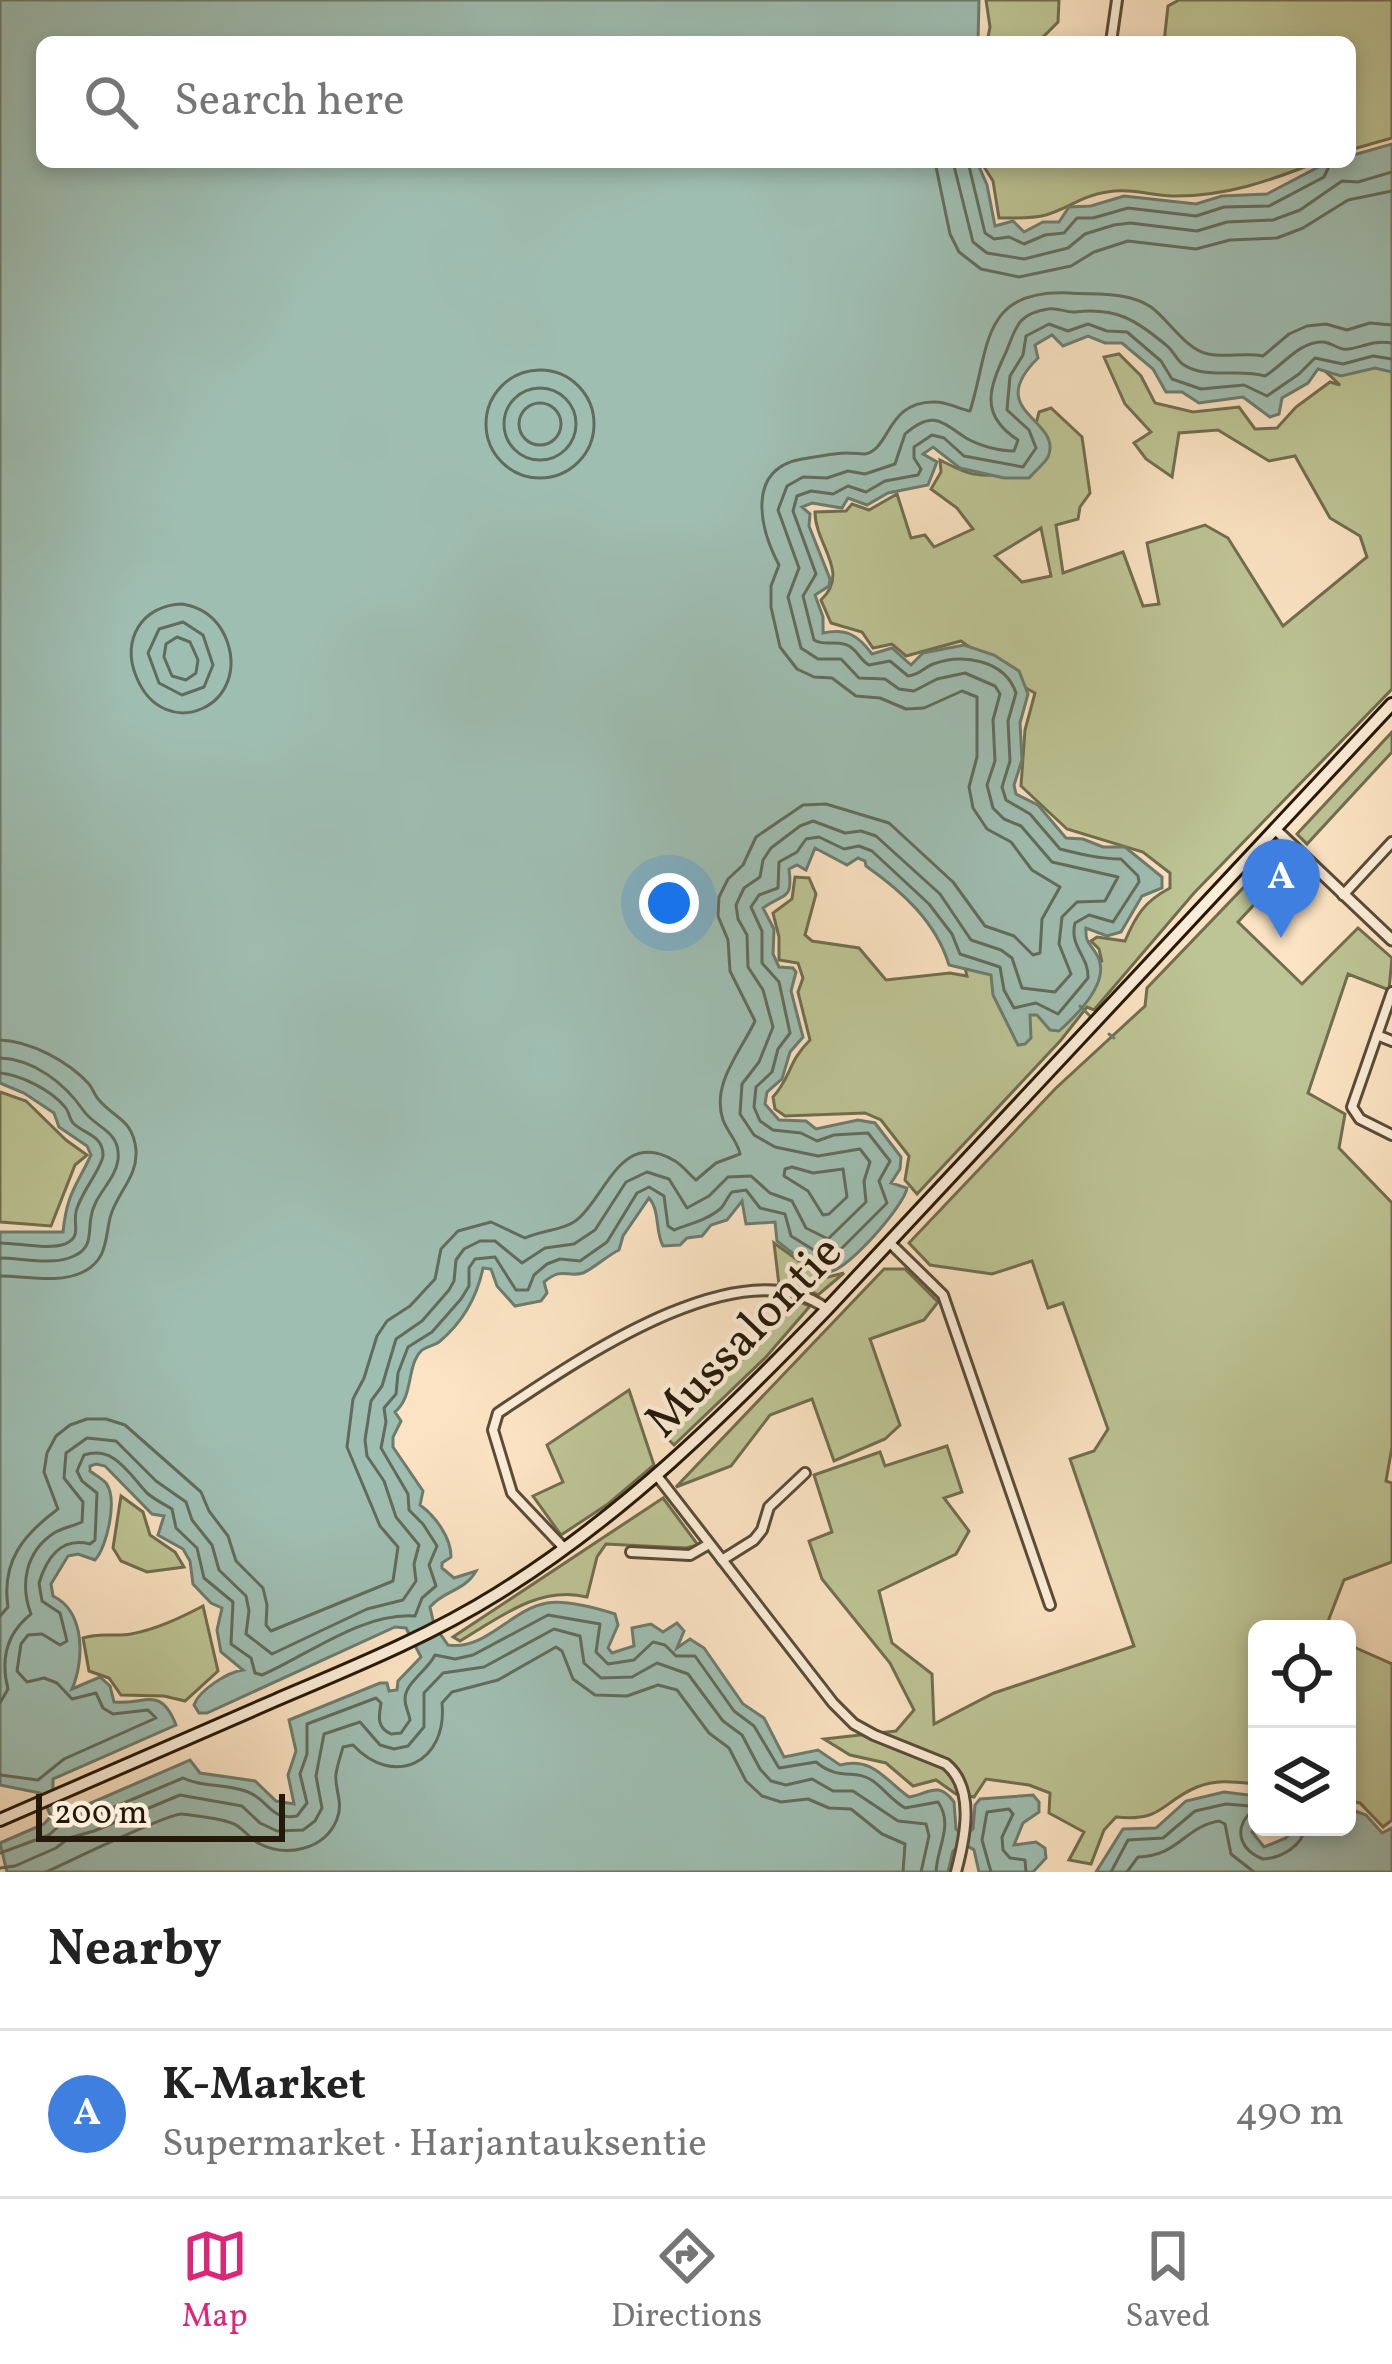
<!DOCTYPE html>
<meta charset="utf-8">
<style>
body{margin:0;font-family:Vollkorn,serif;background:#f6f6f6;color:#222}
.controls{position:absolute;right:36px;bottom:36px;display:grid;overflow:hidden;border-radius:18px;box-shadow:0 6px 18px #0003}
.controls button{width:108px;height:108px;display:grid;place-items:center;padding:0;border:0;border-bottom:3px solid #e0e0e0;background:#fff;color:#222;font:60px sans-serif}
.scale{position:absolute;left:36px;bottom:30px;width:249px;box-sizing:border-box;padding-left:12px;border:6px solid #251909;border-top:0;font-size:33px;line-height:42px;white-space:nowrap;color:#251909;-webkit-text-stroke:9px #fcedd8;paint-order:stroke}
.you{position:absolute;left:669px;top:903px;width:42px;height:42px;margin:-30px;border:9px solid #fff;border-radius:50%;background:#1a73e8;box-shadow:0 0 0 18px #1a73e833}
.badge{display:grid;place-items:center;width:78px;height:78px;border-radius:50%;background:#db2777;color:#fff;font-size:39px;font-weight:700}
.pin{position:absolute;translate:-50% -99px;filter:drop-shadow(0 3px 6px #0008)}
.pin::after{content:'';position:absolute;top:63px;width:42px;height:36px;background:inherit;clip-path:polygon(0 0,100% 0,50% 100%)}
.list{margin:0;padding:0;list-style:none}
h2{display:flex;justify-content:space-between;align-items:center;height:156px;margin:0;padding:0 48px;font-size:51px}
h2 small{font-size:39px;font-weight:400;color:#767676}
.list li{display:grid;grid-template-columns:78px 1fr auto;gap:36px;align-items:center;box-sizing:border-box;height:168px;padding:0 48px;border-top:3px solid #e0e0e0}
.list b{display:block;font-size:45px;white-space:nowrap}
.list p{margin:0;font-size:39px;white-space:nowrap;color:#767676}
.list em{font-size:39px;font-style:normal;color:#767676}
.icon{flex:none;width:66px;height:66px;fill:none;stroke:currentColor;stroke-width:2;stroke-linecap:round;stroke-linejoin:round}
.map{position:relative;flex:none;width:1392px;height:1872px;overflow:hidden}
.search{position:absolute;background:#fff;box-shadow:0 6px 18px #0003;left:36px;right:36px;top:36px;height:132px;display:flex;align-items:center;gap:30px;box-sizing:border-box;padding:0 42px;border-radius:18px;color:#767676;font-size:45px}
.sheet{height:324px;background:#fff}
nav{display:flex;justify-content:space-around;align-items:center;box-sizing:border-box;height:168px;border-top:3px solid #e0e0e0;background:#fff;font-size:33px;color:#767676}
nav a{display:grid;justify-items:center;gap:6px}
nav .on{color:#db2777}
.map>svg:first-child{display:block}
.green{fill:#bdc495;stroke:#716e4f;stroke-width:3;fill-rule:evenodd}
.water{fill:#9fbeb2;stroke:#6e7c6e;stroke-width:3;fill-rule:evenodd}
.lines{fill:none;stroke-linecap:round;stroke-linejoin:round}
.shore{stroke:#626c5e;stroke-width:3}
.stream{stroke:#6e7c6e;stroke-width:3}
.minor-casing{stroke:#5a4c38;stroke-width:14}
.tertiary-casing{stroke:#5a4c38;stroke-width:15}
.secondary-casing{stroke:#251909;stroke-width:16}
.minor{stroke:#fcedd8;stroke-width:8}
.tertiary{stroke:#fcedd8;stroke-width:9}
.secondary{stroke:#fcedd8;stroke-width:10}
.labels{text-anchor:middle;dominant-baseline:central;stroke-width:9;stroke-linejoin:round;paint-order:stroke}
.street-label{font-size:48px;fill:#251909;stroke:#fcedd8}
</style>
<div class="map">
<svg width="1392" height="1872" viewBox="0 0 1392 1872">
<rect width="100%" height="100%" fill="#fbe3c3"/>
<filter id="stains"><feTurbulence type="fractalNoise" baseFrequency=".00167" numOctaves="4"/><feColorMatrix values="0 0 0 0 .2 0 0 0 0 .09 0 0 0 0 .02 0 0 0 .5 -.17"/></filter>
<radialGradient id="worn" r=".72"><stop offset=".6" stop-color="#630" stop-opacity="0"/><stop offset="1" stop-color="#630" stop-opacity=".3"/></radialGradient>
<g class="green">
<path d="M 986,0 L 1059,0 L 1058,22 L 1038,42 L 987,42 L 990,27 Z"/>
<path d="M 1179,0 L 1392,0 L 1392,138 L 1350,150 L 1350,42 L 1164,42 L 1168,6 Z"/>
<path d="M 981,162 L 1317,162 C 1270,181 1224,197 1172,196 C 1150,195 1130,188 1107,192 C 1084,195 1067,209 1046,215 C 1031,219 1015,218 999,218 L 993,181 Z"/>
<path d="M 1392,315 L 1392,689 L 1194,893 L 1094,1010 L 1087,1007 L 1061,1040 L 917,1194 L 905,1180 L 909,1156 L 881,1120 L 865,1113 L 785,1116 L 775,1109 L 773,1097 C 792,1076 787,1063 810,1040 L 798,992 L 803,978 L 798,963 L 779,960 L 779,937 L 773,913 L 792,899 L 795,877 L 809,878 L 816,894 L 805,935 L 812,941 L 859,948 L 886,980 L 950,973 L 967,976 L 964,964 L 1071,1003 L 1098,957 L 1102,962 L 1099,949 L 1091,941 L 1097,937 L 1125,941 C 1136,915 1145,901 1170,888 L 1170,873 L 1143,852 L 1067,829 L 1021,786 L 1025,730 L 1035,693 C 1007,679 987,659 961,641 L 906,656 L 892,644 L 873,648 L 862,632 L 831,623 L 821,600 C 851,572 815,545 815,512 L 846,511 L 852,504 L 869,510 L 897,494 L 911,538 L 925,535 L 934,547 L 973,529 L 957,508 L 931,489 L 941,472 L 940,460 C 965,473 979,480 1008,472 L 1034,432 L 1039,412 L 1051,408 L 1082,437 L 1090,493 L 1080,507 L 1078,519 L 1056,525 L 1063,573 L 1123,552 L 1143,606 L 1159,604 L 1147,543 L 1205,525 L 1228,538 L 1283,626 L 1367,557 L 1360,536 L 1330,518 L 1295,456 L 1269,461 L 1218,430 L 1179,433 L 1172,477 L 1146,459 L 1134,443 L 1151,432 L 1125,404 L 1104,357 L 1119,354 L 1141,376 L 1155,403 L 1193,412 L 1239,407 L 1255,429 L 1277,428 L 1296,407 L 1330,382 L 1340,385 L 1323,369 ZM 1041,528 L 1051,576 L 1022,582 L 995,556 Z"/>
<path d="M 1392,732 L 1392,752 L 1307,844 L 1297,834 Z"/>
<path d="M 1245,886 L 1262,896 L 1238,922 L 1302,984 L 1358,928 L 1392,958 L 1389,990 L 1348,974 L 1308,1093 L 1345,1114 L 1339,1148 L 1392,1203 L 1392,1447 L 1386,1481 L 1392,1483 L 1392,1562 L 1344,1580 L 1325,1629 L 1257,1629 L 1257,1784 C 1236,1782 1217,1779 1197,1787 C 1161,1802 1163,1822 1116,1817 L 1104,1830 L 1091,1864 L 1069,1860 L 1084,1832 L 1049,1813 L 1050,1793 L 1029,1785 L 986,1779 L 974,1797 L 956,1794 L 936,1780 L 913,1786 L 886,1763 L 850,1755 L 824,1739 L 896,1731 L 914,1710 L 890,1663 L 822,1579 L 809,1541 L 832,1532 L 814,1475 L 880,1452 L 885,1466 L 947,1446 L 962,1492 L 944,1498 L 969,1531 L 956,1554 L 879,1591 L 892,1643 L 932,1674 L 934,1724 L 994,1693 L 1134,1646 L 1070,1459 L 1094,1451 L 1108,1429 L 1063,1303 L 1048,1308 L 1032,1261 L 992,1274 L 930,1265 L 909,1243 L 1056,1088 L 1145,1006 L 1147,988 Z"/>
<path d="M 0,1092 L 26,1101 L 66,1140 L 87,1155 L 75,1165 L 51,1226 L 0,1222 Z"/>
<path d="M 774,1243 L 799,1261 L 807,1262 L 816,1275 L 828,1277 L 844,1273 L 818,1295 L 802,1286 L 779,1285 Z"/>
<path d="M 884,1269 L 905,1269 L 938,1302 L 924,1320 L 870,1339 L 900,1425 L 885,1439 L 834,1461 L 812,1399 L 770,1415 L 731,1466 L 676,1487 Z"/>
<path d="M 780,1294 L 810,1306 L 766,1357 L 674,1445 L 667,1438 L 667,1426 L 760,1344 L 780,1317 Z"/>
<path d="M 629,1390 L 654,1465 L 608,1504 L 561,1535 L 533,1496 L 563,1482 L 547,1445 Z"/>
<path d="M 121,1496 L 143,1512 L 150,1535 L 175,1552 L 184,1567 L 147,1572 L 121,1561 L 113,1548 Z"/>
<path d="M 663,1498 L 698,1545 L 686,1548 L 606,1544 L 597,1557 L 587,1597 C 540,1585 500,1617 460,1641 L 453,1637 Z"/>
<path d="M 203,1606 L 218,1671 L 185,1701 L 164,1696 L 121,1695 L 109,1678 L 89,1671 L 83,1638 C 101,1632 114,1637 131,1634 C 157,1629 180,1618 203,1606 Z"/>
<path d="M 1347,1644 L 1392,1664 L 1392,1820 L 1383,1827 L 1360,1803 L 1347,1801 Z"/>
</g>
<g class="water">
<path d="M 0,0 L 979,0 L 978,42 L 42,42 L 42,162 L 977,162 L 987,185 L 995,226 L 1013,221 L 1024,232 L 1043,222 L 1059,222 L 1069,207 L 1091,206 L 1124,196 L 1196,204 L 1222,196 L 1267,194 L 1328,162 L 1350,162 L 1350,156 L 1392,144 L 1392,372 L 1375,368 L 1341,376 L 1318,369 L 1308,383 L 1282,398 L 1279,414 L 1270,417 L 1243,397 L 1199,403 L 1182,392 L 1166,392 L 1153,369 L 1122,343 L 1105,343 L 1088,336 L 1063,346 L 1052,335 L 1035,345 L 1038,358 C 982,413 1064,419 1048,457 C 1045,463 1033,473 1029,478 L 1004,478 L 960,468 L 933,447 L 923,454 L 937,462 L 928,485 L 888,493 L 867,505 L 848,498 L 842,508 L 812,503 L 802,507 L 810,514 L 809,526 L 830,579 L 829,586 L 815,595 L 823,617 L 823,633 C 846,628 858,635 872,654 L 892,648 L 911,665 L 923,653 L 964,645 L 994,655 L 1019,671 L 1028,694 L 1020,723 L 1022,760 L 1014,785 L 1016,794 L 1038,805 L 1066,838 L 1083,839 L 1103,847 L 1125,847 L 1162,877 L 1162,888 L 1142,896 L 1121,932 L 1107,936 L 1086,928 C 1085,943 1090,943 1097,955 C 1112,981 1077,1015 1059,1031 L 1050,1030 L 1037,1015 L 1030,1015 L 1031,1038 L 1025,1044 L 1018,1045 L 993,995 L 991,975 L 949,965 C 936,922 903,892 866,866 L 865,861 L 858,858 L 847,865 L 815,848 L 806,870 L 797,865 L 789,869 C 793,901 785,892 763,908 L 774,929 L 773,954 L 779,967 L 793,968 L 796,972 L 791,991 L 803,1037 L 790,1052 L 782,1079 L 767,1092 L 765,1104 L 779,1120 L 806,1121 L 816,1129 L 858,1120 L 875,1123 L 901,1157 L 900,1169 L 891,1183 L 907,1188 C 904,1206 848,1270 829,1272 C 816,1273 813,1266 806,1257 L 796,1256 L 777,1241 L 775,1222 L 746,1224 L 742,1201 L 727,1220 L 711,1225 L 702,1236 L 687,1238 L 680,1245 L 663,1246 C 655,1231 660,1210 649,1198 L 623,1236 L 619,1250 C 608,1255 593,1269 583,1273 C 566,1278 563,1266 544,1282 L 547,1293 L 541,1301 L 515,1306 L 497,1286 L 491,1269 L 483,1268 C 477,1297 463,1322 439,1342 C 434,1346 426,1346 421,1351 C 406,1367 414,1396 395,1412 L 401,1421 L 393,1437 L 393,1447 L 423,1491 L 420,1505 C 435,1516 451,1537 451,1557 L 442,1563 L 442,1568 L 454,1578 L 476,1571 C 465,1591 443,1591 430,1607 L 434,1625 L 448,1645 C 486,1651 511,1609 547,1603 C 566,1600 596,1608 615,1614 L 618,1625 L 608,1648 L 612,1653 L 634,1646 L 632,1628 L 651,1624 L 663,1632 L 677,1623 L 684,1631 L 677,1648 L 690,1639 L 704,1648 L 743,1704 L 764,1718 L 784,1757 L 818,1750 L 840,1765 C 873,1757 884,1779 909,1797 C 928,1794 938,1780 954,1802 L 956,1829 L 964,1836 L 973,1829 L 975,1805 L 980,1799 L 1033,1795 L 1039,1802 L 1039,1812 L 1023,1823 L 1014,1845 L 1036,1842 L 1045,1848 L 1046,1858 L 1033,1872 L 979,1872 L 974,1850 L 963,1843 L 953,1851 L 948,1872 L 7,1872 L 0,1843 L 44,1824 L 51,1816 L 40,1793 L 0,1785 L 0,1232 L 63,1232 C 67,1193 76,1187 91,1155 L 87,1146 L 59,1127 L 54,1113 L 24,1093 L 0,1083 ZM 96,1464 L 105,1466 L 152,1514 L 164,1516 L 158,1535 L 183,1549 L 190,1561 L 193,1584 L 211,1603 L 222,1608 L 217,1630 L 221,1652 L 243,1670 C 228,1672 199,1690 194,1705 L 199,1713 L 207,1713 L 395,1627 L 406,1628 L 421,1657 L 398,1681 L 397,1690 L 389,1691 L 387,1683 L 380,1683 L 289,1720 L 296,1751 L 288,1775 L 294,1804 L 276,1801 L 255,1781 L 200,1773 L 190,1760 L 84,1806 L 68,1811 L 53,1790 L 53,1779 L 176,1725 C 160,1685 146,1705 114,1702 L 110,1686 L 100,1677 L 72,1689 C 84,1662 86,1612 53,1596 L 51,1584 L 68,1556 L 78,1554 L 95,1560 C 107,1547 118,1499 106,1483 C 101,1478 95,1475 90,1471 L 90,1466 Z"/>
<path d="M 1224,1792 L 1257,1796 L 1257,1820 L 1252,1832 L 1264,1847 L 1286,1838 L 1295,1827 L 1347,1827 L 1347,1808 L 1366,1815 L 1382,1833 L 1392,1828 L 1392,1872 L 1096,1872 L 1123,1829 L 1156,1828 L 1186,1801 Z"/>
</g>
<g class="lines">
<g class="shore">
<path d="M 935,162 L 950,234 L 959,252 L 981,269 L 1019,277 L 1071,266 L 1094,252 L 1128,241 L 1196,249 L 1230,240 L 1277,238 L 1303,228 L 1348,200 L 1392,191"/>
<path d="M 953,162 L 973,242 L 987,253 L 1024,259 L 1068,248 L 1085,234 L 1114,225 L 1130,223 L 1197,231 L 1227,222 L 1273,220 L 1300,210 L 1342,181 L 1358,182 L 1392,172"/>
<path d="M 968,162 L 985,233 L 994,239 L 1009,237 L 1024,244 L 1045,235 L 1064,233 L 1077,218 L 1093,218 L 1128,208 L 1196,216 L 1224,207 L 1269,206 L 1324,177 L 1331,162"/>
<circle cx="540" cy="424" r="54"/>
<circle cx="540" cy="424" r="36"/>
<circle cx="540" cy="424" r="21"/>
<path d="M 182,604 C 202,607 216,617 225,636 C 255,705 164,747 136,676 C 121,640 142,605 182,604 Z"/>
<path d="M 183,622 L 203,635 L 213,665 L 204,687 L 182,695 L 159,683 L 148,653 L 159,629 Z"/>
<path d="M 177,637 L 190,642 L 198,660 L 196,673 L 186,680 L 172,676 L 164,657 L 166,644 Z"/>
<path d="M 0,1040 C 31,1041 69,1062 89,1084 C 93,1089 95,1096 99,1100 C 115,1119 133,1119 136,1150 C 138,1178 116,1193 110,1218 C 105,1240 107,1260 83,1272 C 59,1284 26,1276 0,1276"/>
<path d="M 0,1058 C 34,1059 65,1084 83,1110 C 96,1129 121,1130 118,1160 C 115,1181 94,1195 91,1217 C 88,1234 93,1247 74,1256 C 54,1266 22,1258 0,1258"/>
<path d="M 0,1073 C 21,1075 51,1090 65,1107 C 69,1111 69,1118 73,1123 C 84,1134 103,1135 103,1155 C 103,1167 79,1195 76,1212 C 73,1225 82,1237 65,1244 C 48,1250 18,1243 0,1243"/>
<path d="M 792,1167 L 813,1173 L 843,1169 L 847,1197 L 829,1214 L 823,1215 L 808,1191 L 784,1176 L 785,1169 Z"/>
<path d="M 0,1616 L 8,1607 C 1,1561 24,1534 58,1509 L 44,1472 L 47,1453 L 56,1436 L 70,1425 L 87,1419 L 106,1419 L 125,1425 L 201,1492 L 209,1511 L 228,1536 L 236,1561 L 263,1588 L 267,1605 L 266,1625 L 271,1631 L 393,1581 L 398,1547 L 380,1526 L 347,1447 L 353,1399 L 364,1378 L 377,1336 L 387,1321 L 410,1306 L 435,1279 L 441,1249 L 458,1231 L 491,1222 L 525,1238 C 542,1230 567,1230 579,1218 C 607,1193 622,1129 675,1161 C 683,1166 689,1174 696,1180 L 716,1163 L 740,1154 C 738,1142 728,1133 723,1120 C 711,1084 740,1053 755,1021 L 730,971 L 728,940 L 718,916 L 719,897 L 728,879 L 743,865 L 756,837 L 803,805 L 826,804 L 889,823 L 953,882 L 985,926 L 1014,936 L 1033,955 L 1040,953 L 1042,919 L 1060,887 L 1032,870 L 1011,842 L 987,829 L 973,808 L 969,787 L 977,757 L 977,697 L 962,691 L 924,708 L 906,709 L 880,698 L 856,696 L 832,678 L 814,677 L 797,669 L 780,647 L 771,607 L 771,586 L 779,565 C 760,529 745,469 802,459 C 814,457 836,453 847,453 C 850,453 863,454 865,454 C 891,449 886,401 935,402 C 948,402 959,409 970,411 C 990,348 980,289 1069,293 C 1096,295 1127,291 1151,307 C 1169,320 1186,350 1208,354 C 1226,358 1245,352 1263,356 L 1289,334 L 1307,326 L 1326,324 L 1347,330 L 1370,323 L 1392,325"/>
<path d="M 0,1703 L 8,1689 C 0,1658 7,1633 31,1614 C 20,1585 25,1552 54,1533 C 63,1528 73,1526 82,1522 L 83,1502 L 64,1478 L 66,1453 L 87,1438 L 116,1441 L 156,1481 L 186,1502 L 192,1520 L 212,1545 L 219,1570 L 246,1596 L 249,1611 L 246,1634 L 272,1654 L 367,1609 L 403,1600 L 416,1581 L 414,1564 L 419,1545 L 396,1517 L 384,1481 L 367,1456 L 365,1440 L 371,1401 L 382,1386 L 396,1339 L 422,1321 L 449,1290 L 454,1281 L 456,1260 L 464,1249 L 480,1241 L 495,1241 L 522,1263 L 545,1248 L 574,1244 L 595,1230 L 626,1182 L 647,1172 L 669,1179 L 687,1208 L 709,1196 L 728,1177 L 751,1176 L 770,1193 L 792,1201 L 806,1228 L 828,1239 L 866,1202 L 864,1181 L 870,1162 L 860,1149 L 818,1156 L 775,1147 L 754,1135 L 740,1114 L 742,1084 L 759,1062 L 773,1027 L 763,990 L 748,967 L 747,935 L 738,919 L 736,905 L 744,888 L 760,877 L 763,860 L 771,848 L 800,826 L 813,821 L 845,833 L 861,831 L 876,836 L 940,894 L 971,940 L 1001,950 L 1012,958 L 1022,988 L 1055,992 L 1071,974 L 1059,944 L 1062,917 L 1077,902 L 1105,901 L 1118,877 L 1052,862 L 1021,826 L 1004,819 L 993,808 L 987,785 L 995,761 L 993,720 L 1000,694 L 995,686 L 965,673 L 937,679 L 914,691 L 899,689 L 885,679 L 859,678 L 841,659 L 818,659 L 801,648 L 788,597 L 799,568 L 778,510 L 787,486 L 803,477 L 827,478 L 848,471 L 865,474 L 895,464 L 905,434 C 932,410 941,421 966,438 C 980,446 999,451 1014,451 L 1018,440 C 979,415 989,388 1006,352 C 1016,329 1016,314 1048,309 C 1058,307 1066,313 1075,312 C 1116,307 1136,320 1166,345 C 1173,350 1177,361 1184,365 C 1207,380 1239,368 1265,376 C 1283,365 1301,340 1324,342 C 1331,343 1337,348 1343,349 C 1357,351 1370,339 1392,343"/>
<path d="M 0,1775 L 38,1780 L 64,1759 L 156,1718 L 148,1710 L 113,1714 L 103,1708 L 96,1693 L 72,1699 L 57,1683 L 44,1678 L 27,1682 L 17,1671 L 21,1644 L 28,1635 L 42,1634 L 60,1645 L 67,1641 L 60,1613 L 42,1601 L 39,1583 C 47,1557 61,1537 90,1544 L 95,1540 L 97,1493 L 82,1481 L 77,1471 L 84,1455 C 114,1445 129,1474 147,1493 C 155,1500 164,1504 172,1509 L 176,1528 L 197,1548 L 204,1578 L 233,1602 L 231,1644 L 251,1658 L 255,1673 L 262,1675 C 308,1655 363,1612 415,1616 L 422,1598 L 436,1586 L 429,1565 L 437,1546 L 423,1524 L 409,1510 L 408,1494 L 381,1448 L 386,1422 L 384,1408 L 396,1394 L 398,1373 L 408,1347 L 432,1332 L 461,1299 L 469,1286 L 469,1268 L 475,1259 L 495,1257 L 516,1290 L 528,1290 L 534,1275 L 547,1264 L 560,1259 L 580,1261 L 607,1242 L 637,1193 L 649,1187 L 664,1196 L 668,1226 L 674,1230 C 689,1224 707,1220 720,1209 C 725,1205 727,1197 732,1192 L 746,1190 L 760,1208 L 785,1214 L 791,1236 L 830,1260 L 887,1203 L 879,1181 L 890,1161 L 868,1133 L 834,1135 L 817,1141 L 801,1133 L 773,1130 L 760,1121 L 754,1107 L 756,1087 L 772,1072 L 778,1049 L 790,1033 L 779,982 L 762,963 L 762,931 L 751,907 L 759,895 L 778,888 L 779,862 L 797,852 L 806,839 L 819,837 L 844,849 L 859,846 L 872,851 L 929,904 L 952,934 L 960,954 L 1000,967 L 1004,990 L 1014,1008 L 1036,1003 L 1058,1014 L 1088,978 C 1089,956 1069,947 1075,923 L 1089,915 L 1113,922 L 1139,882 L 1138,876 L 1121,859 C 1100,859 1080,854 1060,849 L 1030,814 L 1006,800 L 1002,787 L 1010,761 L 1008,721 L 1016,693 C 1005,660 963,653 933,664 C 923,668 920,675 908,676 L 890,661 L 869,665 C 860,660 858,651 849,646 C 837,639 826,647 814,640 L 803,596 L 816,574 L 793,511 L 797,496 L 811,491 L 833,494 L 848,486 L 866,492 L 885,481 L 918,475 L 921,469 L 914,458 L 914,447 L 932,435 L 944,438 L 964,456 L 1023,467 L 1036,448 L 1029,430 L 1007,410 L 1010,376 L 1023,355 L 1026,336 L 1049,324 L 1068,331 L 1088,324 L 1107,331 L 1127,332 L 1161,361 L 1172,379 L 1201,389 L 1244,385 L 1267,396 L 1299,374 L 1315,358 L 1343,364 L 1373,356 L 1392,359"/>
<path d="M 0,1853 L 49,1835 L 62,1823 L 88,1818 L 183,1778 C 203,1788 227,1783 248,1792 C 269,1800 270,1821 297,1816 L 307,1803 L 300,1774 L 307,1754 L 307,1724 L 376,1698 L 381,1703 C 379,1716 376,1727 391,1734 L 401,1733 L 410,1720 C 409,1713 405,1707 405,1699 C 405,1683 428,1670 435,1655 L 455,1659 L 473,1655 L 548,1615 L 600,1624 L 596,1652 L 608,1664 L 634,1660 L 653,1642 L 665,1645 L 676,1656 L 695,1656 L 734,1711 L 754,1726 L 779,1768 L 816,1762 C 840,1782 855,1768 873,1781 C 884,1789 893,1801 905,1808 L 938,1802 C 954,1825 937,1847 936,1872"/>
<path d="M 0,1868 L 15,1866 L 56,1848 L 69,1838 L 94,1831 L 180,1795 L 242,1806 L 260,1823 L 277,1831 L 303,1830 L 315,1821 L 322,1808 L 316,1776 L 324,1734 L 360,1722 L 380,1745 L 394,1749 L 408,1746 L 424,1727 L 424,1693 L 443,1673 L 484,1667 L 554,1629 L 580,1636 L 584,1663 L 601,1678 L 632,1677 L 657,1663 L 688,1674 L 723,1721 L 742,1735 L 760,1769 L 771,1781 L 786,1785 L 812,1779 L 833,1791 L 853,1791 L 898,1821 L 926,1824 L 929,1836 L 921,1872"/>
<path d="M 46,1872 C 66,1863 168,1813 182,1814 C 196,1816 224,1818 236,1825 C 244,1830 250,1838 258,1843 C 286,1858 325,1850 337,1819 C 344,1802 334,1789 336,1774 C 337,1766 341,1755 343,1747 L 353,1745 C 394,1789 448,1762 442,1703 L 452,1692 L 498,1680 L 556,1647 L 562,1651 L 573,1679 L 595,1695 L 627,1696 L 658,1685 L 677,1690 L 709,1733 L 729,1748 L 746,1781 L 762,1796 L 781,1802 L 808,1799 L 829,1808 L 851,1809 L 882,1834 L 905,1844 L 903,1872"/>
<path d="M 991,1872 L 982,1840 L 987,1812 L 1009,1809 L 1013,1814 L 1002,1837 L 1003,1850 L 1010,1858 L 1025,1860 L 1026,1872"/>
<path d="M 1111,1872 L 1128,1840 L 1163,1838 L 1195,1811 L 1226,1804 L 1250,1806 L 1251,1812 C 1233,1829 1240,1850 1263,1859 C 1281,1858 1303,1846 1305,1827"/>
<path d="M 1127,1872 L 1138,1857 C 1179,1856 1184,1827 1219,1821 L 1225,1824 L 1231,1854 L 1254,1872"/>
</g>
<g class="stream">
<path d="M 1080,1006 L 1090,1016"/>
<path d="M 1109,1034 L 1114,1038"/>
</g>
<defs>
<g id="minor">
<path d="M 1111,42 L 1117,0"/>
<path d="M 1343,895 L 1392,842"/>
<path d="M 1392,992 L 1352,1107 L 1360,1119 L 1392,1135"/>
<path d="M 1377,1035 L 1392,1041"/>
<path d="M 889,1242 L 943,1295 L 1050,1605"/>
<path d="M 658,1477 L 833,1703 L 854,1724 L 874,1735 L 946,1764 C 976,1789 965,1838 956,1872"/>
<path d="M 564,1548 L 512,1493 L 493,1430 L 498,1413 C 572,1364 741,1244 827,1309"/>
<path d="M 631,1552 L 690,1555 L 709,1544"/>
<path d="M 722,1560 L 754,1540 L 762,1530 L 769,1507 L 805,1473"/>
</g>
<path id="tertiary" d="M 1275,829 L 1392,940"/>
<path id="secondary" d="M 0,1820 C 92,1780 184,1740 276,1700 C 351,1668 428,1637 497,1594 C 623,1516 725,1415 827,1309 L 1392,704"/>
</defs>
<use href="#minor" class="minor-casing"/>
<use href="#tertiary" class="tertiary-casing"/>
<use href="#secondary" class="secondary-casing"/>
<use href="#minor" class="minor"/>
<use href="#tertiary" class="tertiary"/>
<use href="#secondary" class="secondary"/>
</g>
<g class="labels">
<g class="street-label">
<text transform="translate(745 1338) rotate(-46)">Mussalontie</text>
</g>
</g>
<rect width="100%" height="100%" filter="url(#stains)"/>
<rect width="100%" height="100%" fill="url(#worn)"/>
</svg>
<div class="controls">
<button><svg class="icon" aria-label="locate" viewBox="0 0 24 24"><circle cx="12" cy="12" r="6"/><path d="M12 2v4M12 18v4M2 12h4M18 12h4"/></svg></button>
<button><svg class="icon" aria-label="layers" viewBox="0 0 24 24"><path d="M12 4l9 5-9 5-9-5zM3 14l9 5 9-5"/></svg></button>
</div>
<div class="scale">200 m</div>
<div class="you"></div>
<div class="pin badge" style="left:1281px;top:938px;background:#3f7fe0">A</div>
<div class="search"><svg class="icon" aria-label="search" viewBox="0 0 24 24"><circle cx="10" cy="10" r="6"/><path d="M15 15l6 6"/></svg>Search here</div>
</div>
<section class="sheet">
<h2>Nearby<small></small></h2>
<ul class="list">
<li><span class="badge" style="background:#3f7fe0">A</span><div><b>K-Market</b><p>Supermarket · Harjantauksentie</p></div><em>490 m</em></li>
</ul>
</section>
<nav>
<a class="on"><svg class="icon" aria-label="map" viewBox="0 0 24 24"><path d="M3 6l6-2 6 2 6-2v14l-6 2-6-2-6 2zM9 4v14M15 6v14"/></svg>Map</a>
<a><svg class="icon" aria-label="directions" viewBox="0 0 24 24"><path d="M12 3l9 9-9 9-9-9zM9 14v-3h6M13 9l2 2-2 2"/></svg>Directions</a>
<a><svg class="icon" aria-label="saved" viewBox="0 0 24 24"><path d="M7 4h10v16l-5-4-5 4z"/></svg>Saved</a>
</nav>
